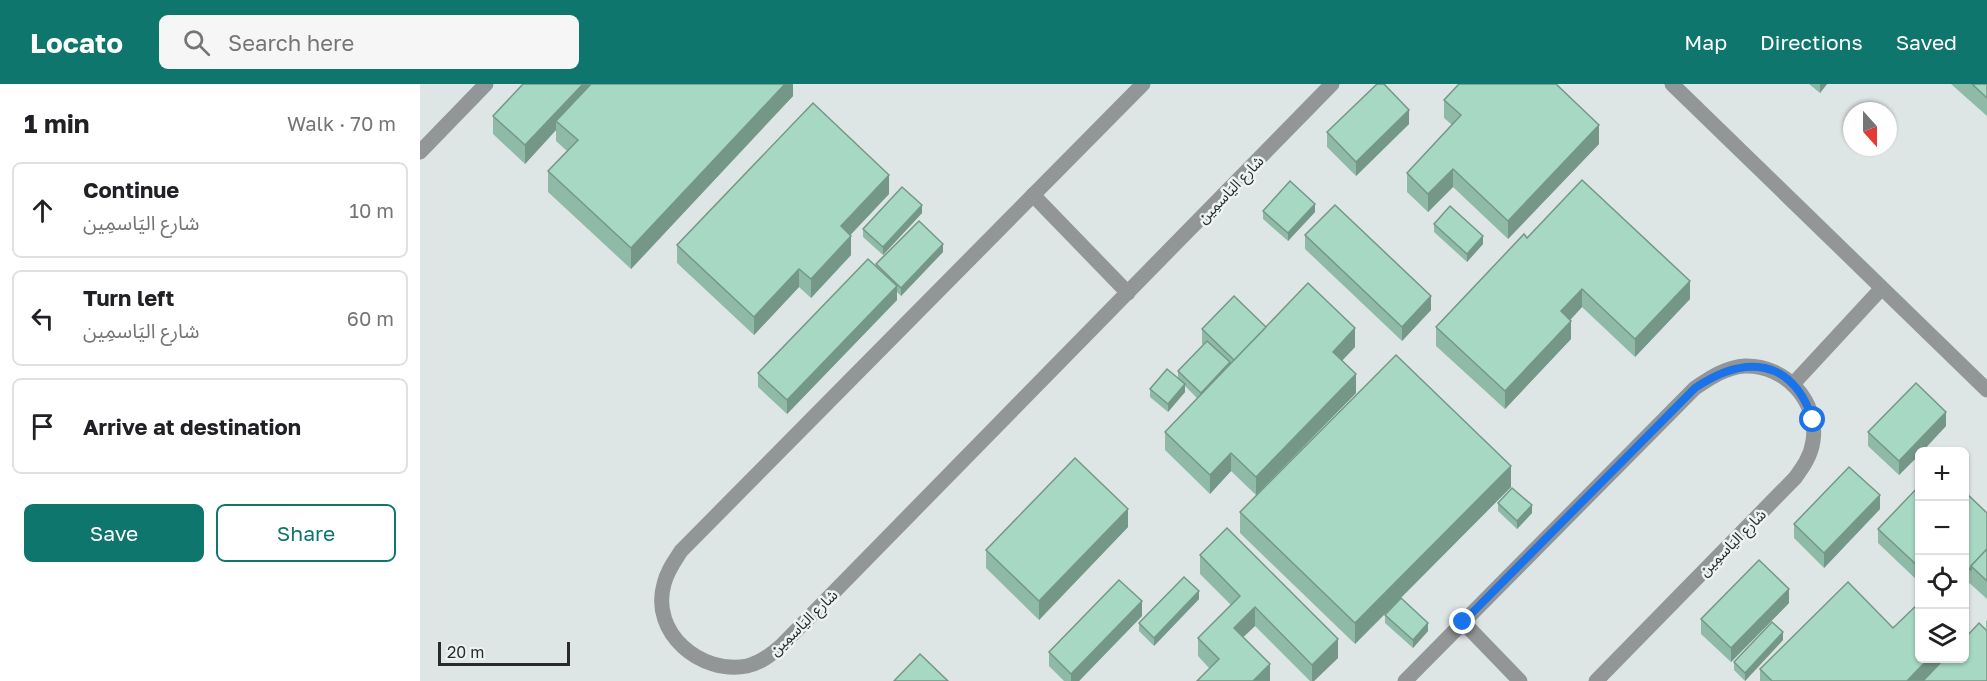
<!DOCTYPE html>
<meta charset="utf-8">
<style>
body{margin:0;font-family:"Golos Text","Noto Sans Arabic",sans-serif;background:#f6f6f6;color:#202124}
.controls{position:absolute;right:18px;bottom:18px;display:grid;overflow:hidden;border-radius:9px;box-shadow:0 2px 4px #0004}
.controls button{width:54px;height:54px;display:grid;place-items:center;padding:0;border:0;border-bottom:2px solid #e0e0e0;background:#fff;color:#202124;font:30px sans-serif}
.compass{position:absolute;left:1423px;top:18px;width:54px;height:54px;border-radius:50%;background:#fff;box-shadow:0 2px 4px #0004;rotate:159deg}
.scale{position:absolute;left:18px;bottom:15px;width:132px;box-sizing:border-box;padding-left:6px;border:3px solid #282b2a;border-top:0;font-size:16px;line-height:21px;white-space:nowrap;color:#282b2a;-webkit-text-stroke:4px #ebf3f3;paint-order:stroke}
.stop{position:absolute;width:18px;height:18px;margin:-14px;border:4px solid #1a73e8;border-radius:50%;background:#fff}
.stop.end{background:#1a73e8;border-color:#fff;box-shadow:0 2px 6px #0008}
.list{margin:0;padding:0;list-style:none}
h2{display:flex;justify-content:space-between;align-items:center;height:78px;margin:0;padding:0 24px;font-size:26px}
h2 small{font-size:20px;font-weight:400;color:#757577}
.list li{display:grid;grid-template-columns:39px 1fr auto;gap:18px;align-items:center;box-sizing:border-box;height:96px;margin:0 12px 12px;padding:0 12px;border:2px solid #e0e0e0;border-radius:9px}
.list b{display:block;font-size:22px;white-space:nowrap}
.list p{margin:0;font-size:20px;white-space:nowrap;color:#757577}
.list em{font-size:20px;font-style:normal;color:#757577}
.actions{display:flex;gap:12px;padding:18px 24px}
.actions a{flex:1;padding:14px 0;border:2px solid #0f766e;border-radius:9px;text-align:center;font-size:21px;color:#0f766e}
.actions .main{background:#0f766e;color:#fff}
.icon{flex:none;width:33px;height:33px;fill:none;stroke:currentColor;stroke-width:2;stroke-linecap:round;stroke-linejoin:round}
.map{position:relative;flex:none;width:1567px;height:597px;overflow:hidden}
header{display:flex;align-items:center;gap:36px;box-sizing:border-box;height:84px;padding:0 30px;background:#0f766e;color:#fff}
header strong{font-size:28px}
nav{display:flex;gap:33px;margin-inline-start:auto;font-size:21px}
.search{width:420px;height:54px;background:#f6f6f6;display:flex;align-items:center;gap:15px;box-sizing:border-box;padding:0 21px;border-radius:9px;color:#757577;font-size:22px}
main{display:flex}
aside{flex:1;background:#fff}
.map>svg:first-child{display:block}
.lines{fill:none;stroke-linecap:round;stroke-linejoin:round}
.street{stroke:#939697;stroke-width:15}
.wall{fill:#8fbaa8}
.shaded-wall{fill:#749788}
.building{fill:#a6d8c3;stroke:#749788;stroke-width:1.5}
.route{stroke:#1a73e8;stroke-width:8}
.labels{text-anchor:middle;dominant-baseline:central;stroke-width:5;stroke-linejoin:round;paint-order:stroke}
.street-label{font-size:15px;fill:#282b2a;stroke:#ebf3f3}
</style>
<header>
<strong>Locato</strong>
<div class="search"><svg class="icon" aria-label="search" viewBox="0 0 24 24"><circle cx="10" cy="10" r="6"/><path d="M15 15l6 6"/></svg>Search here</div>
<nav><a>Map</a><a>Directions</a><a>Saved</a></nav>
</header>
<main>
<aside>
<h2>1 min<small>Walk · 70 m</small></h2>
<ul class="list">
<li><svg class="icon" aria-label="ahead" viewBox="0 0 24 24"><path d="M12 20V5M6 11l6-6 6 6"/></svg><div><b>Continue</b><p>شارع اليَاسمِين</p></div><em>10 m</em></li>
<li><svg class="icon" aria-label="left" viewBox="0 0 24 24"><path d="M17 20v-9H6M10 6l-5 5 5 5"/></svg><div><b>Turn left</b><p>شارع اليَاسمِين</p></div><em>60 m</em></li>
<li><svg class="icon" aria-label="arrive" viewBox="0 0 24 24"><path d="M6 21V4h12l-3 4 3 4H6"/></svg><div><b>Arrive at destination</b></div></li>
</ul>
<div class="actions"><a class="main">Save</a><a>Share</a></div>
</aside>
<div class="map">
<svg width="1567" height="597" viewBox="0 0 1567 597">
<rect width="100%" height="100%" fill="#dee6e5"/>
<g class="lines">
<g class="street">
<path d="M 723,0 L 261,467 C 254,478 247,487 244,500 C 230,549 281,591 327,582 C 341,579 352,570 362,561 L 912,0"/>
<path d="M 1252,0 L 1567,306"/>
<path d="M 0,68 L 66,0"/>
<path d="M 613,111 L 708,209"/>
<path d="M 1373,300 L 1461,205"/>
<path d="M 1043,538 L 1100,597"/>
<path d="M 985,597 L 1275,304 C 1290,294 1306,283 1325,282 C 1365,281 1399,317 1393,357 C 1391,372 1383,383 1375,394 L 1176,597"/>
</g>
</g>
<g class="wall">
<path d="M 373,0 L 373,12 L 211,185 L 128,108 L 128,87 L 147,67 L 136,57 L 136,46 L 105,80 L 73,50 L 73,32 Z"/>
<path d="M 1389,0 L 1407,0 L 1400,9 Z"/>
<path d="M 1531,0 L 1567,0 L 1567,32 Z"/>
<path d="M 1024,16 L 1179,60 L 1088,155 L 1033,103 L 1008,128 L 987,108 L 987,89 L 1032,41 L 1024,34 Z"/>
<path d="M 989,40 L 936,92 L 907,63 L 907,48 Z"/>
<path d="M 469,110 L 430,151 L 431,171 L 391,214 L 379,203 L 334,251 L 257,179 L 257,161 Z"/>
<path d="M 843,127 L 895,128 L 868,157 L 843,135 Z"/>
<path d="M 502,129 L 463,171 L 443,153 L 443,145 Z"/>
<path d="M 1014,140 L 1063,160 L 1047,178 L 1014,148 Z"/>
<path d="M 885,151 L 1011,226 L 982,257 L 885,165 Z"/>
<path d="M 1107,154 L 1270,215 L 1215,273 L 1162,223 L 1150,236 L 1151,255 L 1085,325 L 1016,262 L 1016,243 Z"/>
<path d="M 523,168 L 481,212 L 477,208 L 477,216 L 367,330 L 338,303 L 338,289 L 456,183 L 456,180 Z"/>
<path d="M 846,243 L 935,263 L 922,277 L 936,309 L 836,411 L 811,387 L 790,410 L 745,366 L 745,348 L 777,314 L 765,302 L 765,308 L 748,328 L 730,313 L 730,305 L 758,294 L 758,287 L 783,261 L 782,260 L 782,245 Z"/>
<path d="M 1526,342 L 1500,368 L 1500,370 L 1479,391 L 1448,362 L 1448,348 Z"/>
<path d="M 1500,401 L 1500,499 L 1458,459 L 1458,445 Z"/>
<path d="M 1091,403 L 935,560 L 820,449 L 820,428 Z"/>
<path d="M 1545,408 L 1567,429 L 1567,515 L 1545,495 Z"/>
<path d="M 1078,419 L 1112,429 L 1097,445 L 1078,427 Z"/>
<path d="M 1460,425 L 1404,484 L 1374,454 L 1374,440 Z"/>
<path d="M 708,443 L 619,536 L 566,484 L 566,466 Z"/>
<path d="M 780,471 L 918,574 L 894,597 L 890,597 L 835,542 L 823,553 L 850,597 L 789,584 L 778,572 L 778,554 L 811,521 L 780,490 Z"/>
<path d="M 779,515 L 734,562 L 719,547 L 719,539 Z"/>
<path d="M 1369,519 L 1311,578 L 1281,550 L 1281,535 Z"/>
<path d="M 965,531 L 1008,547 L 993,564 L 965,539 Z"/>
<path d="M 722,532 L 659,597 L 644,597 L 629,582 L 629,568 Z"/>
<path d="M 1567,536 L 1567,597 L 1340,597 L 1340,585 L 1473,544 L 1548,551 L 1566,546 L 1566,537 Z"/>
<path d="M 1363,556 L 1325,597 L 1314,586 L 1314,578 Z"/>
</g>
<g class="shaded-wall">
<path d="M 163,0 L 180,0 L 136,37 L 136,46 L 105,80 L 105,61 Z"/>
<path d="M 365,0 L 373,0 L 373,12 L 211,185 L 211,164 Z"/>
<path d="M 1400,0 L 1407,0 L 1400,9 Z"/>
<path d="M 989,26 L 989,40 L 936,92 L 936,78 Z"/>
<path d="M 1179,41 L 1179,60 L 1088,155 L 1088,137 Z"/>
<path d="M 1033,85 L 1033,103 L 1008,128 L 1008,110 Z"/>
<path d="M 469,91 L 469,110 L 421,161 L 421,142 Z"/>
<path d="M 895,120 L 895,128 L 868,157 L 868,149 Z"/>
<path d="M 502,121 L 502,129 L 463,171 L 463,163 Z"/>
<path d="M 431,152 L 431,171 L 391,214 L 391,195 Z"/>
<path d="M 1063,152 L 1063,160 L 1047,178 L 1047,170 Z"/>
<path d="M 523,160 L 523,168 L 481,212 L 481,204 Z"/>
<path d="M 379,185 L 379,203 L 334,251 L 334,233 Z"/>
<path d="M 1270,197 L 1270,215 L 1215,273 L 1215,255 Z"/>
<path d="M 477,202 L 477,216 L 367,330 L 367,316 Z"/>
<path d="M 1162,205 L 1162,223 L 1141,246 L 1141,227 Z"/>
<path d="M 1011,212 L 1011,226 L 982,257 L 982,243 Z"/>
<path d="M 1151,237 L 1151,255 L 1085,325 L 1085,307 Z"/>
<path d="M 935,244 L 935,263 L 913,286 L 913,268 Z"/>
<path d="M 810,278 L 810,286 L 781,317 L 781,309 Z"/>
<path d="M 936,290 L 936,309 L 836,411 L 836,393 Z"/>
<path d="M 765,300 L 765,308 L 748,328 L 748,320 Z"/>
<path d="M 1526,328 L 1526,342 L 1502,368 L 1500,368 L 1500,370 L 1479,391 L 1479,377 Z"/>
<path d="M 811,369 L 811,387 L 790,410 L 790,391 Z"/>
<path d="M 1091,382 L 1091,403 L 935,560 L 935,539 Z"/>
<path d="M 1460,411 L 1460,425 L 1404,484 L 1404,469 Z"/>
<path d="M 1112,421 L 1112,429 L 1097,445 L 1097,437 Z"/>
<path d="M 708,425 L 708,443 L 619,536 L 619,517 Z"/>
<path d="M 1369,505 L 1369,519 L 1311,578 L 1311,564 Z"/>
<path d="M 779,507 L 779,515 L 734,562 L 734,554 Z"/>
<path d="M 722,517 L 722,532 L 659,597 L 651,597 L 651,590 Z"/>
<path d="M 835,523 L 835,542 L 814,562 L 814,544 Z"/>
<path d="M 1548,536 L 1548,554 L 1545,558 L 1545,539 Z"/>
<path d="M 1008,539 L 1008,547 L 993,564 L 993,556 Z"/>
<path d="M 1363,548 L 1363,556 L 1325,597 L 1325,589 Z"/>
<path d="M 918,555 L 918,574 L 894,597 L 892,597 L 892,581 Z"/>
<path d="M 1509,574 L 1528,574 L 1505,597 L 1487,597 Z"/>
<path d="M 850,580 L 850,597 L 833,597 Z"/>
</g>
<g class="building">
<path d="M 103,0 L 163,0 L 105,61 L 73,32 Z"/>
<path d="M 171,0 L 365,0 L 211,164 L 128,87 L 158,56 L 136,37 Z"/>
<path d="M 957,0 L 964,0 L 989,26 L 936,78 L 907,48 Z"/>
<path d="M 1039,0 L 1136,0 L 1179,41 L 1088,137 L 1033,85 L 1008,110 L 987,89 L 1041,31 L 1024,16 Z"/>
<path d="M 1552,0 L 1567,0 L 1567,14 Z"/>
<path d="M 393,19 L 469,91 L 421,142 L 431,152 L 391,195 L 379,185 L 334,233 L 257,161 Z"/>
<path d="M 1162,96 L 1270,197 L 1215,255 L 1162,205 L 1141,227 L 1151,237 L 1085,307 L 1016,243 L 1104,150 L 1107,154 Z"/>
<path d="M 870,97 L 895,120 L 868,149 L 843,127 Z"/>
<path d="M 482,103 L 502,121 L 463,163 L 443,145 Z"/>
<path d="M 915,121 L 1011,212 L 982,243 L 885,151 Z"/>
<path d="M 1030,122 L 1063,152 L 1047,170 L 1014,140 Z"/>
<path d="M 499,137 L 523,160 L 481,204 L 456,180 Z"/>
<path d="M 448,175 L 477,202 L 367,316 L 338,289 Z"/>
<path d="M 888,199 L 935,244 L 913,268 L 936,290 L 836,393 L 811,369 L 790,391 L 745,348 Z"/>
<path d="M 814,212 L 846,243 L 814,276 L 782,245 Z"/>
<path d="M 787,257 L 810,278 L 781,309 L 758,287 Z"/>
<path d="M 976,271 L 1091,382 L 935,539 L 820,428 Z"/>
<path d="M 747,285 L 765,300 L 748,320 L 730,305 Z"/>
<path d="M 1496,299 L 1526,328 L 1479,377 L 1448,348 Z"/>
<path d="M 655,374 L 708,425 L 619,517 L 566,466 Z"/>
<path d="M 1429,383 L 1460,411 L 1404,469 L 1374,440 Z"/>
<path d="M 1500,401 L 1500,484 L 1458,445 Z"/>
<path d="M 1092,404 L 1112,421 L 1097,437 L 1078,419 Z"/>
<path d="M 1545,408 L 1567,429 L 1567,465 L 1551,482 L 1551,486 L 1545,480 Z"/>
<path d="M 807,444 L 918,555 L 892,581 L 835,523 L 814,544 L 850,580 L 833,597 L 777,597 L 799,575 L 778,554 L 820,512 L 780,471 Z"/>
<path d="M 1567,465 L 1567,497 L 1551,482 Z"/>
<path d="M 1339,476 L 1369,505 L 1311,564 L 1281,535 Z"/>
<path d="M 764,493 L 779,507 L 734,554 L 719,539 Z"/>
<path d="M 699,496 L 722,517 L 651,590 L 629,568 Z"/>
<path d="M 1428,498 L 1473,544 L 1500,518 L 1500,574 L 1509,574 L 1487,597 L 1352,597 L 1340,585 Z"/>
<path d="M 981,514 L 1008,539 L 993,556 L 965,531 Z"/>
<path d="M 1545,532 L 1548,536 L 1545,539 Z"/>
<path d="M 1352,538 L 1363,548 L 1325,589 L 1314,578 Z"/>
<path d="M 1559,539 L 1567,547 L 1567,597 L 1503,597 L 1525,574 L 1545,574 L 1545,554 Z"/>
<path d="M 500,570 L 528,597 L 474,597 Z"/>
</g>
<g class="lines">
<path class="route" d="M 1043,538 L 1275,304 C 1325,270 1372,274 1393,336"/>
</g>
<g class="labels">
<g class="street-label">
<text transform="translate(810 105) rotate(-46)">شارع اليَاسمِين</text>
<text transform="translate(1312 458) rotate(-45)">شارع اليَاسمِين</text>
<text transform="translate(383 538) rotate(-44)">شارع اليَاسمِين</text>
</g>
</g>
</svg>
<div class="controls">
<button>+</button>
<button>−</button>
<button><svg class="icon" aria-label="locate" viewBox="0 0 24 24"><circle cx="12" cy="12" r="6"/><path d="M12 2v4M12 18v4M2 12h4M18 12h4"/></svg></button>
<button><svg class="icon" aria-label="layers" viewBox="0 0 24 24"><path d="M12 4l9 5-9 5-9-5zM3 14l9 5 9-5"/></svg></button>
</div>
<svg class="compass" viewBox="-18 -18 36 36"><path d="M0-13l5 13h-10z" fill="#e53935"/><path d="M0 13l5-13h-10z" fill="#757577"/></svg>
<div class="scale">20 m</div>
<div class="stop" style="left:1393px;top:336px"></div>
<div class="stop end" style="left:1043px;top:538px"></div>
</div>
</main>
